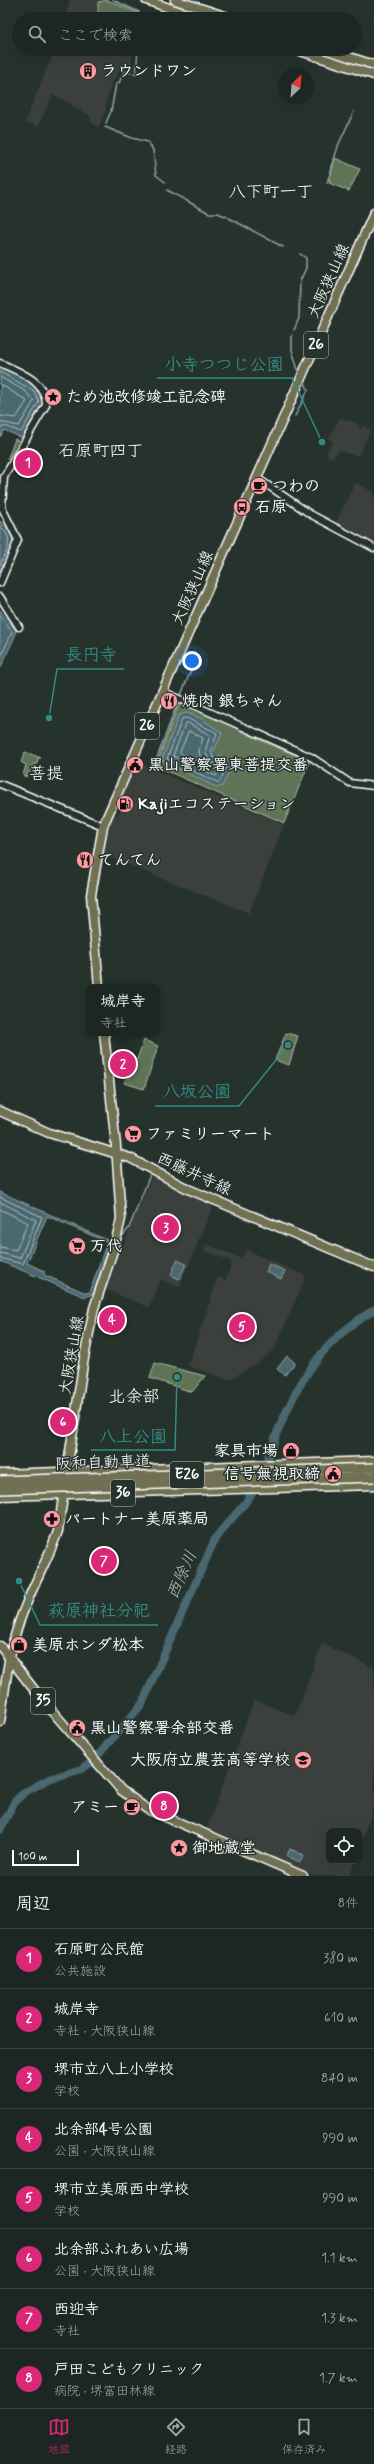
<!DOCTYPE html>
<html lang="ja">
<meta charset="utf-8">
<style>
body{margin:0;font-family:Mynerve,"Klee One",sans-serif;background:#252e2a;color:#f1f3f6}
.controls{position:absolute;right:12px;bottom:12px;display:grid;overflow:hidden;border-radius:8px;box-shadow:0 4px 16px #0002}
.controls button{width:36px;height:36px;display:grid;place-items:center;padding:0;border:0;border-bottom:1px solid #3a4340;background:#1c2622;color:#f1f3f6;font:20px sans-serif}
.compass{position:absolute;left:278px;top:68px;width:36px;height:36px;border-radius:50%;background:#1c2622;box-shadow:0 4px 16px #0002;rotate:25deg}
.scale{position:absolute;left:12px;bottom:10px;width:67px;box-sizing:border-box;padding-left:4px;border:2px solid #fff;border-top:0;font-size:11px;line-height:14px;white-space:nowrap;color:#fff;-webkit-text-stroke:3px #26332d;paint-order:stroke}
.you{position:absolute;left:192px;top:661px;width:14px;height:14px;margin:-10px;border:3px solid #fff;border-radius:50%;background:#1a73e8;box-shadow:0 0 0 6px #1a73e833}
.badge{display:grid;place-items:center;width:26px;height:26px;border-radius:50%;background:#db2777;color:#fff;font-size:13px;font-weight:700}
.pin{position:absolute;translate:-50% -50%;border:2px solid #fff;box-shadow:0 1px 4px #0006}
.popup{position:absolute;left:86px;top:984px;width:74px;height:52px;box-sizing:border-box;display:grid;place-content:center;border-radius:8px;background:#1c2622;filter:drop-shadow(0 1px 3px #0005);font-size:13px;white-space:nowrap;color:#a0a5a5}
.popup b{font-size:15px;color:#f1f3f6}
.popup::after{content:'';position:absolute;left:50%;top:100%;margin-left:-8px;border:8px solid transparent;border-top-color:#1c2622}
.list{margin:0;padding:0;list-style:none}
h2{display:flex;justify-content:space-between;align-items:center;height:52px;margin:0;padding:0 16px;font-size:17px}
h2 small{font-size:13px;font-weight:400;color:#a0a5a5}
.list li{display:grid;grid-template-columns:26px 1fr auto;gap:12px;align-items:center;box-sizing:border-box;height:60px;padding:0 16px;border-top:1px solid #3a4340}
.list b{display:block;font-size:15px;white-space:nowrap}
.list p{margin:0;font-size:13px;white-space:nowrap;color:#a0a5a5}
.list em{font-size:13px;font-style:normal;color:#a0a5a5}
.icon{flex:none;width:22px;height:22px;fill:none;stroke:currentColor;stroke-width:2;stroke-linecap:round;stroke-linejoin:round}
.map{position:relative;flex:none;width:374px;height:1876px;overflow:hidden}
.search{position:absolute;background:#1c2622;box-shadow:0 4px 16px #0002;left:12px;right:12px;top:12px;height:44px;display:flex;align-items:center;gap:10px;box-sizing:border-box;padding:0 14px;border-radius:22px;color:#a0a5a5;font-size:15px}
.sheet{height:532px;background:#1c2622}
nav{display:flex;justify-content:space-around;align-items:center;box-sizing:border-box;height:56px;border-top:1px solid #3a4340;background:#1c2622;font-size:11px;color:#a0a5a5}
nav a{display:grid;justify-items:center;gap:2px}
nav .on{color:#db2777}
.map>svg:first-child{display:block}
.built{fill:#3a403d}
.green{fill:#5f7356;stroke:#afb9aa}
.water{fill:#496770;stroke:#92a4a9;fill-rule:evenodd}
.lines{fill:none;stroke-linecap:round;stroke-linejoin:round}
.shore{stroke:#b6c2c6;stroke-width:1}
.stream{stroke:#92a4a9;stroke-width:1.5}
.river{stroke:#496770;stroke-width:8}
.minor-casing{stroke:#fff;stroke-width:9}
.major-casing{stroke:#fff;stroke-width:11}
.minor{stroke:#26332d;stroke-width:6}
.major{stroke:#707052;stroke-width:8}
.highway-bridge-casing{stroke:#fff;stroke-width:12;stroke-linecap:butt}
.highway-bridge{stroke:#707052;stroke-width:9}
.labels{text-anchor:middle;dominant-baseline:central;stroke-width:3;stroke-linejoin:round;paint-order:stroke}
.shield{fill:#26332d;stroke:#bec2c0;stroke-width:1}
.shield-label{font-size:15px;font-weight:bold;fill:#fff}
.poi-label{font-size:16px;font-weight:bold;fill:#fff;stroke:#26332d;text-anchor:start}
.street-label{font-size:16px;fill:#fff;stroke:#26332d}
.neighbourhood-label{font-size:17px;fill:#fff;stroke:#26332d}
.water-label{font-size:17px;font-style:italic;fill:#adbbbf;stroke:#26332d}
.leader{fill:none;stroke:#338b84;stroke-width:1.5}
.callout-dot{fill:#338b84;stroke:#26332d;stroke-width:1.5}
.callout-label{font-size:17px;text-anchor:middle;font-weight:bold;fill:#338b84;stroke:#26332d;stroke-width:3;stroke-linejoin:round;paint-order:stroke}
</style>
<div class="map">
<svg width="374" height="1876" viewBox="0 0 374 1876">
<rect width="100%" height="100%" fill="#26332d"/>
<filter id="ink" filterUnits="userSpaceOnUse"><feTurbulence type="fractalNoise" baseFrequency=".025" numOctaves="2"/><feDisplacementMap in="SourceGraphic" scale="8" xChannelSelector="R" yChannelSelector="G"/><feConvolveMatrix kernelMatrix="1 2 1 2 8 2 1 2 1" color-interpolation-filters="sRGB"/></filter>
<g filter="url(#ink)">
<g class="built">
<path d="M 70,0 L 104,0 L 97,2 L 98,19 L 65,19 Z"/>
<path d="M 55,49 L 135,49 L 132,55 L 133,68 L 121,68 L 115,79 L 112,81 L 106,101 L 106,110 L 98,127 L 91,122 L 90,116 L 53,94 L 38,127 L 25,122 Z"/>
<path d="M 340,418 L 354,422 L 361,429 L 364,426 L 370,430 L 359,456 L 340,451 L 331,458 L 326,453 L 333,442 L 328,439 Z"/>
<path d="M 355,483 L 374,492 L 374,541 L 370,544 L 335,525 Z"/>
<path d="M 144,765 L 284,825 L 249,913 L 102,854 L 109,821 L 115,814 L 118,815 L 126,795 L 122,793 L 133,768 L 140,771 Z"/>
<path d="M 152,1176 L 211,1202 L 213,1206 L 179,1287 L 161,1279 L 149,1307 L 105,1289 Z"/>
<path d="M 206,1244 L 241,1259 L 246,1250 L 306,1276 L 275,1348 L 259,1362 L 229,1380 L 188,1366 L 218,1277 L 226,1280 L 232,1262 L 204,1250 Z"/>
<path d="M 322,1644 L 374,1668 L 374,1804 L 359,1850 L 359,1831 L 329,1831 L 329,1861 L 355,1861 L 349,1876 L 317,1876 L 206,1831 L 254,1700 L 295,1716 Z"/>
</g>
<g class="green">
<path d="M 107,0 L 138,13 L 138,19 L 98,19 L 98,2 Z"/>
<path d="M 335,158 L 360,169 L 349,191 L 329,183 Z"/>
<path d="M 15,439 L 21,442 L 7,460 Z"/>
<path d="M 179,703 L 191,706 L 264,742 L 308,760 L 309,763 L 284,823 L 156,766 Z"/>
<path d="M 25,752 L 41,758 L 38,758 L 37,764 L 34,764 L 33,772 L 28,772 L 26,777 L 23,775 L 26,765 L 21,762 Z"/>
<path d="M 286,1033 L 298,1036 L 289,1065 L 275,1060 Z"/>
<path d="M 144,1040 L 158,1046 L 144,1089 L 124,1083 L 126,1078 L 130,1078 Z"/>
<path d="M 155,1363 L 205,1376 L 192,1392 L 150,1378 Z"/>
</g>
<g class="water">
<path d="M 0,368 C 13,373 46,385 43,403 C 42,409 26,431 22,438 L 4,430 L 0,437 Z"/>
<path d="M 0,521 C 23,540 11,552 0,574 Z"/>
<path d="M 0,610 L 16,630 L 15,636 L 0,669 Z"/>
<path d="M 187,713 L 202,719 L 222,733 L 214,751 C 219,758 229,758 232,766 L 222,786 L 218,788 L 162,760 L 179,715 Z"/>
<path d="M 0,1192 L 111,1242 L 93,1294 L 85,1297 L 0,1261 ZM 47,1216 L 107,1242 L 90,1292 L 86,1293 L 44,1275 L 44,1271 L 27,1263 Z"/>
<path d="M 177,1260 L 186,1264 L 179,1279 L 171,1275 Z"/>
<path d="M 269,1264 L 285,1271 L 281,1279 L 266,1272 Z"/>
<path d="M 287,1356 L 295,1363 L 285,1375 L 277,1369 Z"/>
<path d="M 290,1849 L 304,1855 L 300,1862 L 287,1856 Z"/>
</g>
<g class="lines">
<g class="shore">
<path d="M 0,372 L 34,391 L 39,402 L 21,432 L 5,426 L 0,428"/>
<path d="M 0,377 L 25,391 L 34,401 L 19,426 L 0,422"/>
<path d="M 0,384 L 27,401 L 16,418 L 0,416"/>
<path d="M 0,526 C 15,539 7,550 0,565"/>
<path d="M 0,616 L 12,632 L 0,659"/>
<path d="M 187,718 L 217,733 L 211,752 L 214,758 L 227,766 L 219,783 L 167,759 L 182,719 Z"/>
<path d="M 188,723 L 210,735 L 205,752 L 210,761 L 220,767 L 216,776 L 173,756 L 185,724 Z"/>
<path d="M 189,731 L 203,738 L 199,750 L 201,763 L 180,753 Z"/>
<path d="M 0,1197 L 42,1217 L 23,1264 L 0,1258"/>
<path d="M 0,1202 L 36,1220 L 20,1258 L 0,1253"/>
<path d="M 0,1209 L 28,1223 L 16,1250 L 0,1247"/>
</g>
<g class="stream">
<path d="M 113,0 L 139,12 L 139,19"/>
<path d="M 106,123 L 111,111 L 116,84 L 119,83 L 124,71 L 136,74 L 138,49"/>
<path d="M 105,127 L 132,138 L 148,142 L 153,150 L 156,175 L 165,182"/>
<path d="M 327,183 L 338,146 L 354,111"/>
<path d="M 167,190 L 209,213 L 218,213 L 227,217"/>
<path d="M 229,218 L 283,247"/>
<path d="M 294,330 L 299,318 L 300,281 L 306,268 L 306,258 L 300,254"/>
<path d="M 292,335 L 292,350 L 299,373"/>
<path d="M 295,416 L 308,390 L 304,380"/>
<path d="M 180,697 L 192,668"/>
<path d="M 154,766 L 177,704"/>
<path d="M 120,1239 L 129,1228 L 150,1175"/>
</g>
<g class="river">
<path d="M 263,1470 C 269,1457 273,1443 278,1430 C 301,1377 323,1340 374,1310"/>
<path d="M 0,1830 L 15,1801 L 25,1792 L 49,1779 L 82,1769 L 94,1760 L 142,1704 L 215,1539 C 228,1520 247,1506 257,1484"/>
</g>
<defs>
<g id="minor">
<path d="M 0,363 C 20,372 46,381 46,405 L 4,477 L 2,508 L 18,540 L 0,583"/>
<path d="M 257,478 L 310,514 L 374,548"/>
<path d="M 0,597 L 19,627"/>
<path d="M 162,691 L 311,757 L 350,783 L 374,786"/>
<path d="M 0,784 L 103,826"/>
</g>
<g id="major">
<path d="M 146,0 L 201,19"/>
<path d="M 175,0 L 234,19"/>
<path d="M 294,49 L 374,75"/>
<path d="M 324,49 L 374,65"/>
<path d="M 99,987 L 91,895 L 103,826 L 374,213"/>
<path d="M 0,1111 L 49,1133 L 130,1158 L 188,1189 L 374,1267"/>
<path d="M 0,1474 L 374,1461"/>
<path d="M 0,1496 L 374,1485"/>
<path d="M 0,1646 L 39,1696 L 121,1790 L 147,1809 L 303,1876"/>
<path d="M 0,1722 C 5,1692 7,1659 17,1629 C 27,1595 46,1565 58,1531 L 84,1358 L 94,1308 L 114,1248 L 121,1219 L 116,1146 L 104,1033"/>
</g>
</defs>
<use href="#minor" class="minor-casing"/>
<use href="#major" class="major-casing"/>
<use href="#minor" class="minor"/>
<use href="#major" class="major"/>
<defs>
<g id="highway-bridge">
<path d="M 0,1481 L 374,1468"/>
<path d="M 0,1489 L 374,1477"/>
</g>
</defs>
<use href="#highway-bridge" class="highway-bridge-casing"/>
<use href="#highway-bridge" class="highway-bridge"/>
</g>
</g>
<defs>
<symbol id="building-disc" viewBox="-11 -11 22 22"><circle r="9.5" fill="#ff9aa2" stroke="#26332d"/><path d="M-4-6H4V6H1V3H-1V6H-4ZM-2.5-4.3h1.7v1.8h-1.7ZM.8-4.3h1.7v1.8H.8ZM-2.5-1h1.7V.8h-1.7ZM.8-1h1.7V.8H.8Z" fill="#111"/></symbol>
<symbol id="sight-disc" viewBox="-11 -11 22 22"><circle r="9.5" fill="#ff9aa2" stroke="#26332d"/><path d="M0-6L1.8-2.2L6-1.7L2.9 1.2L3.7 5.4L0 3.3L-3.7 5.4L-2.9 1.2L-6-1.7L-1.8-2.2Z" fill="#111"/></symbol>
<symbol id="cafe-disc" viewBox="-11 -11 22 22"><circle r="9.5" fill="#ff9aa2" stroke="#26332d"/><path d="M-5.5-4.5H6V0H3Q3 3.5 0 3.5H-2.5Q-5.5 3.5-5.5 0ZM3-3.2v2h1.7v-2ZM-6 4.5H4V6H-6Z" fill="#111"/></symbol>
<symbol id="bus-disc" viewBox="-11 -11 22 22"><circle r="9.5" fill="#ff9aa2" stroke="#26332d"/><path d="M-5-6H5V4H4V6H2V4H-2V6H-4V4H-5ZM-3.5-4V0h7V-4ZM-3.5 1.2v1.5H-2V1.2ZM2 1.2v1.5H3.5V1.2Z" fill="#111"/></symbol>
<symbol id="restaurant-disc" viewBox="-11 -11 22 22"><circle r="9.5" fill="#ff9aa2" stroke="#26332d"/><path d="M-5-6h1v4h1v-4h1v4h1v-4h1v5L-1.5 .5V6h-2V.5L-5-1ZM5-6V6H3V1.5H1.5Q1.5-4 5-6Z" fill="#111"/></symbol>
<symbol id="civic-disc" viewBox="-11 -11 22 22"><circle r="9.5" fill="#ff9aa2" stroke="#26332d"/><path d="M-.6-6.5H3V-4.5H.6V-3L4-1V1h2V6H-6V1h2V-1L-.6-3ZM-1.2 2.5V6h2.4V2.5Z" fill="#111"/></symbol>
<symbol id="fuel-disc" viewBox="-11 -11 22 22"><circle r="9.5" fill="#ff9aa2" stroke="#26332d"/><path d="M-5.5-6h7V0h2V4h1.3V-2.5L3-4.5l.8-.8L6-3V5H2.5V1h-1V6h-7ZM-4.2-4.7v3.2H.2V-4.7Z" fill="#111"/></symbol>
<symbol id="supermarket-disc" viewBox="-11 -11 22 22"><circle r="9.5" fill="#ff9aa2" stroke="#26332d"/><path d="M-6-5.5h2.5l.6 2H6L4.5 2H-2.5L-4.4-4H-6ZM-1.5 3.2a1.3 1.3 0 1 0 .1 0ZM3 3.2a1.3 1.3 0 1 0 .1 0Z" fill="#111"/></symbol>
<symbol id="shop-disc" viewBox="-11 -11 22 22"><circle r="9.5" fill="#ff9aa2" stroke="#26332d"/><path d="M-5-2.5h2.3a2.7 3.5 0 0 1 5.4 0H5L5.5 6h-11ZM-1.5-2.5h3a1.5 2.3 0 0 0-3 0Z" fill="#111"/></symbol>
<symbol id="pharmacy-disc" viewBox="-11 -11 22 22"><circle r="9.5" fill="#ff9aa2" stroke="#26332d"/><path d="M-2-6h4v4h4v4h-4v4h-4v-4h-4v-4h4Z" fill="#111"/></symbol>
<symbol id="school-disc" viewBox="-11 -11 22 22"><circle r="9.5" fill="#ff9aa2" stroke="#26332d"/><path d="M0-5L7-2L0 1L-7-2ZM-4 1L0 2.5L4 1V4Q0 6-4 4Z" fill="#111"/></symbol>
</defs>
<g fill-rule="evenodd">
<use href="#building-disc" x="78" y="61" width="20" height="20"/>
<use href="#sight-disc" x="43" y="387" width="20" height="20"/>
<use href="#cafe-disc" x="249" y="476" width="20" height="20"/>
<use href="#bus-disc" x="232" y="497" width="20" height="20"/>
<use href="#restaurant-disc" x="159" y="691" width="20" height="20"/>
<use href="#civic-disc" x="125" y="755" width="20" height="20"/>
<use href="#fuel-disc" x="115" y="794" width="20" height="20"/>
<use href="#restaurant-disc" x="75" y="850" width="20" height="20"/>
<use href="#supermarket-disc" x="123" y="1124" width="20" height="20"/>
<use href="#supermarket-disc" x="67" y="1236" width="20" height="20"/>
<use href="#shop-disc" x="281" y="1441" width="20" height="20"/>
<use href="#civic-disc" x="323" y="1464" width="20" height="20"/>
<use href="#pharmacy-disc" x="42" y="1509" width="20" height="20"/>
<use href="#shop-disc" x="9" y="1635" width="20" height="20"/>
<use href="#civic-disc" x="67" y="1718" width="20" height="20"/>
<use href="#school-disc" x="293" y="1750" width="20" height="20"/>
<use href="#cafe-disc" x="122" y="1797" width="20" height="20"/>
<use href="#sight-disc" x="169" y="1838" width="20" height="20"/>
</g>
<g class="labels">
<g class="shield">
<rect x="304" y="332" width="24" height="26" rx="3"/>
<rect x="135" y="713" width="24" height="26" rx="3"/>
<rect x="170" y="1462" width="34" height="26" rx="3"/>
<rect x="111" y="1480" width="24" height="26" rx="3"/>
<rect x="31" y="1688" width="24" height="26" rx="3"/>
</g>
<g class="shield-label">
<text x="316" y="345">26</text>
<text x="147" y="726">26</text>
<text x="187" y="1475">E26</text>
<text x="123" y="1493">36</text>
<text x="43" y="1701">35</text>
</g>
<g class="poi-label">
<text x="101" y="71">ラウンドワン</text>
<text x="66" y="397">ため池改修竣工記念碑</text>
<text x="272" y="486">つわの</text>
<text x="255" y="507">石原</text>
<text x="182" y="701">焼肉 銀ちゃん</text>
<text x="148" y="765">黒山警察署東菩提交番</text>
<text x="138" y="804">Kajiエコステーション</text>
<text x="98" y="860">てんてん</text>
<text x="146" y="1134">ファミリーマート</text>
<text x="90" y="1246">万代</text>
<text x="278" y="1451" text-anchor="end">家具市場</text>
<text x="320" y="1474" text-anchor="end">信号無視取締</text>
<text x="65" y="1519">パートナー美原薬局</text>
<text x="32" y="1645">美原ホンダ松本</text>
<text x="90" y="1728">黒山警察署余部交番</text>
<text x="290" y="1760" text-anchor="end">大阪府立農芸高等学校</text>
<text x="119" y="1807" text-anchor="end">アミー</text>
<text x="192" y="1848">御地蔵堂</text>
</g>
<g class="street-label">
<text transform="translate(329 281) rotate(-66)">大阪狭山線</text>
<text transform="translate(193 588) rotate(-66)">大阪狭山線</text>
<text transform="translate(194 1174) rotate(25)">西藤井寺線</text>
<text transform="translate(72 1355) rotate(-80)">大阪狭山線</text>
<text transform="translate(103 1463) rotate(-2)">阪和自動車道</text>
</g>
<g class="neighbourhood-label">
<text x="271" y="192">八下町一丁</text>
<text x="101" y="451">石原町四丁</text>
<text x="46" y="774">菩提</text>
<text x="134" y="1397">北余部</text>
</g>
<g class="water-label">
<text transform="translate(182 1575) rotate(-66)">西除川</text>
</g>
</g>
<path class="leader" d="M322 442L292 378H157M49 718L57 669H124M288 1045L239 1106H155M177 1377L175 1450H91M19 1581L40 1625H158"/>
<g class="callout-dot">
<circle cx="322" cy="442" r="4"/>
<circle cx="49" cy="718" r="4"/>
<circle cx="288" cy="1045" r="4"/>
<circle cx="177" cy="1377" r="4"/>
<circle cx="19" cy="1581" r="4"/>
</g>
<g class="callout-label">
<text x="224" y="370">小寺つつじ公園</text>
<text x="91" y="660">長円寺</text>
<text x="197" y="1097">八坂公園</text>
<text x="133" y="1442">八上公園</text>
<text x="99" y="1616">萩原神社分祀</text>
</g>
</svg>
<div class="controls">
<button><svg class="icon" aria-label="locate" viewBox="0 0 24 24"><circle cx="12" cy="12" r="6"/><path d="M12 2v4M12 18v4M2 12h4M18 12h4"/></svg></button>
</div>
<svg class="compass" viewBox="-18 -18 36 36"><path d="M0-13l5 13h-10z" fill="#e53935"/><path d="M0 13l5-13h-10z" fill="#a0a5a5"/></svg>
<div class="scale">100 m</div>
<div class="you"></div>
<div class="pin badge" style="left:28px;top:463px">1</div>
<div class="pin badge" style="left:123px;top:1064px">2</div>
<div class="popup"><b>城岸寺</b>寺社</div>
<div class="pin badge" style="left:166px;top:1228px">3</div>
<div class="pin badge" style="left:112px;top:1320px">4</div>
<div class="pin badge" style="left:242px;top:1327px">5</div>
<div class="pin badge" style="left:63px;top:1422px">6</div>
<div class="pin badge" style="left:104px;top:1561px">7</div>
<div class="pin badge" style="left:164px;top:1806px">8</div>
<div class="search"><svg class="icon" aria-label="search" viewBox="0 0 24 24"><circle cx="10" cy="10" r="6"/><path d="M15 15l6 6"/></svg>ここで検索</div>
</div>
<section class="sheet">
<h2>周辺<small>8件</small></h2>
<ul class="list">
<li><span class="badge">1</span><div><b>石原町公民館</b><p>公共施設</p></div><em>380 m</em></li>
<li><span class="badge">2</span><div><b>城岸寺</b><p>寺社 · 大阪狭山線</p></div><em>610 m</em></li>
<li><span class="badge">3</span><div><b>堺市立八上小学校</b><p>学校</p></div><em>840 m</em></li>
<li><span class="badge">4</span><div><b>北余部4号公園</b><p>公園 · 大阪狭山線</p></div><em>990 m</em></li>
<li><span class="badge">5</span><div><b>堺市立美原西中学校</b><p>学校</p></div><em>990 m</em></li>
<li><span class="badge">6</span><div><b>北余部ふれあい広場</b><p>公園 · 大阪狭山線</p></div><em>1.1 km</em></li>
<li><span class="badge">7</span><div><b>西迎寺</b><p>寺社</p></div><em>1.3 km</em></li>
<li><span class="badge">8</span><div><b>戸田こどもクリニック</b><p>病院 · 堺富田林線</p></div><em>1.7 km</em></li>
</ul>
</section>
<nav>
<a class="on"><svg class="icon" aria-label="map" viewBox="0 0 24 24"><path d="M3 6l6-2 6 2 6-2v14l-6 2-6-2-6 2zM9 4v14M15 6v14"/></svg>地図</a>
<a><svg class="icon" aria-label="directions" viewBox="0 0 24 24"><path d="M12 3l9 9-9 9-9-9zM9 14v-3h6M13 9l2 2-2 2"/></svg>経路</a>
<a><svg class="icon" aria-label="saved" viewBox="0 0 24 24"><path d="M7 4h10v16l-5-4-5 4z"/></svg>保存済み</a>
</nav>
